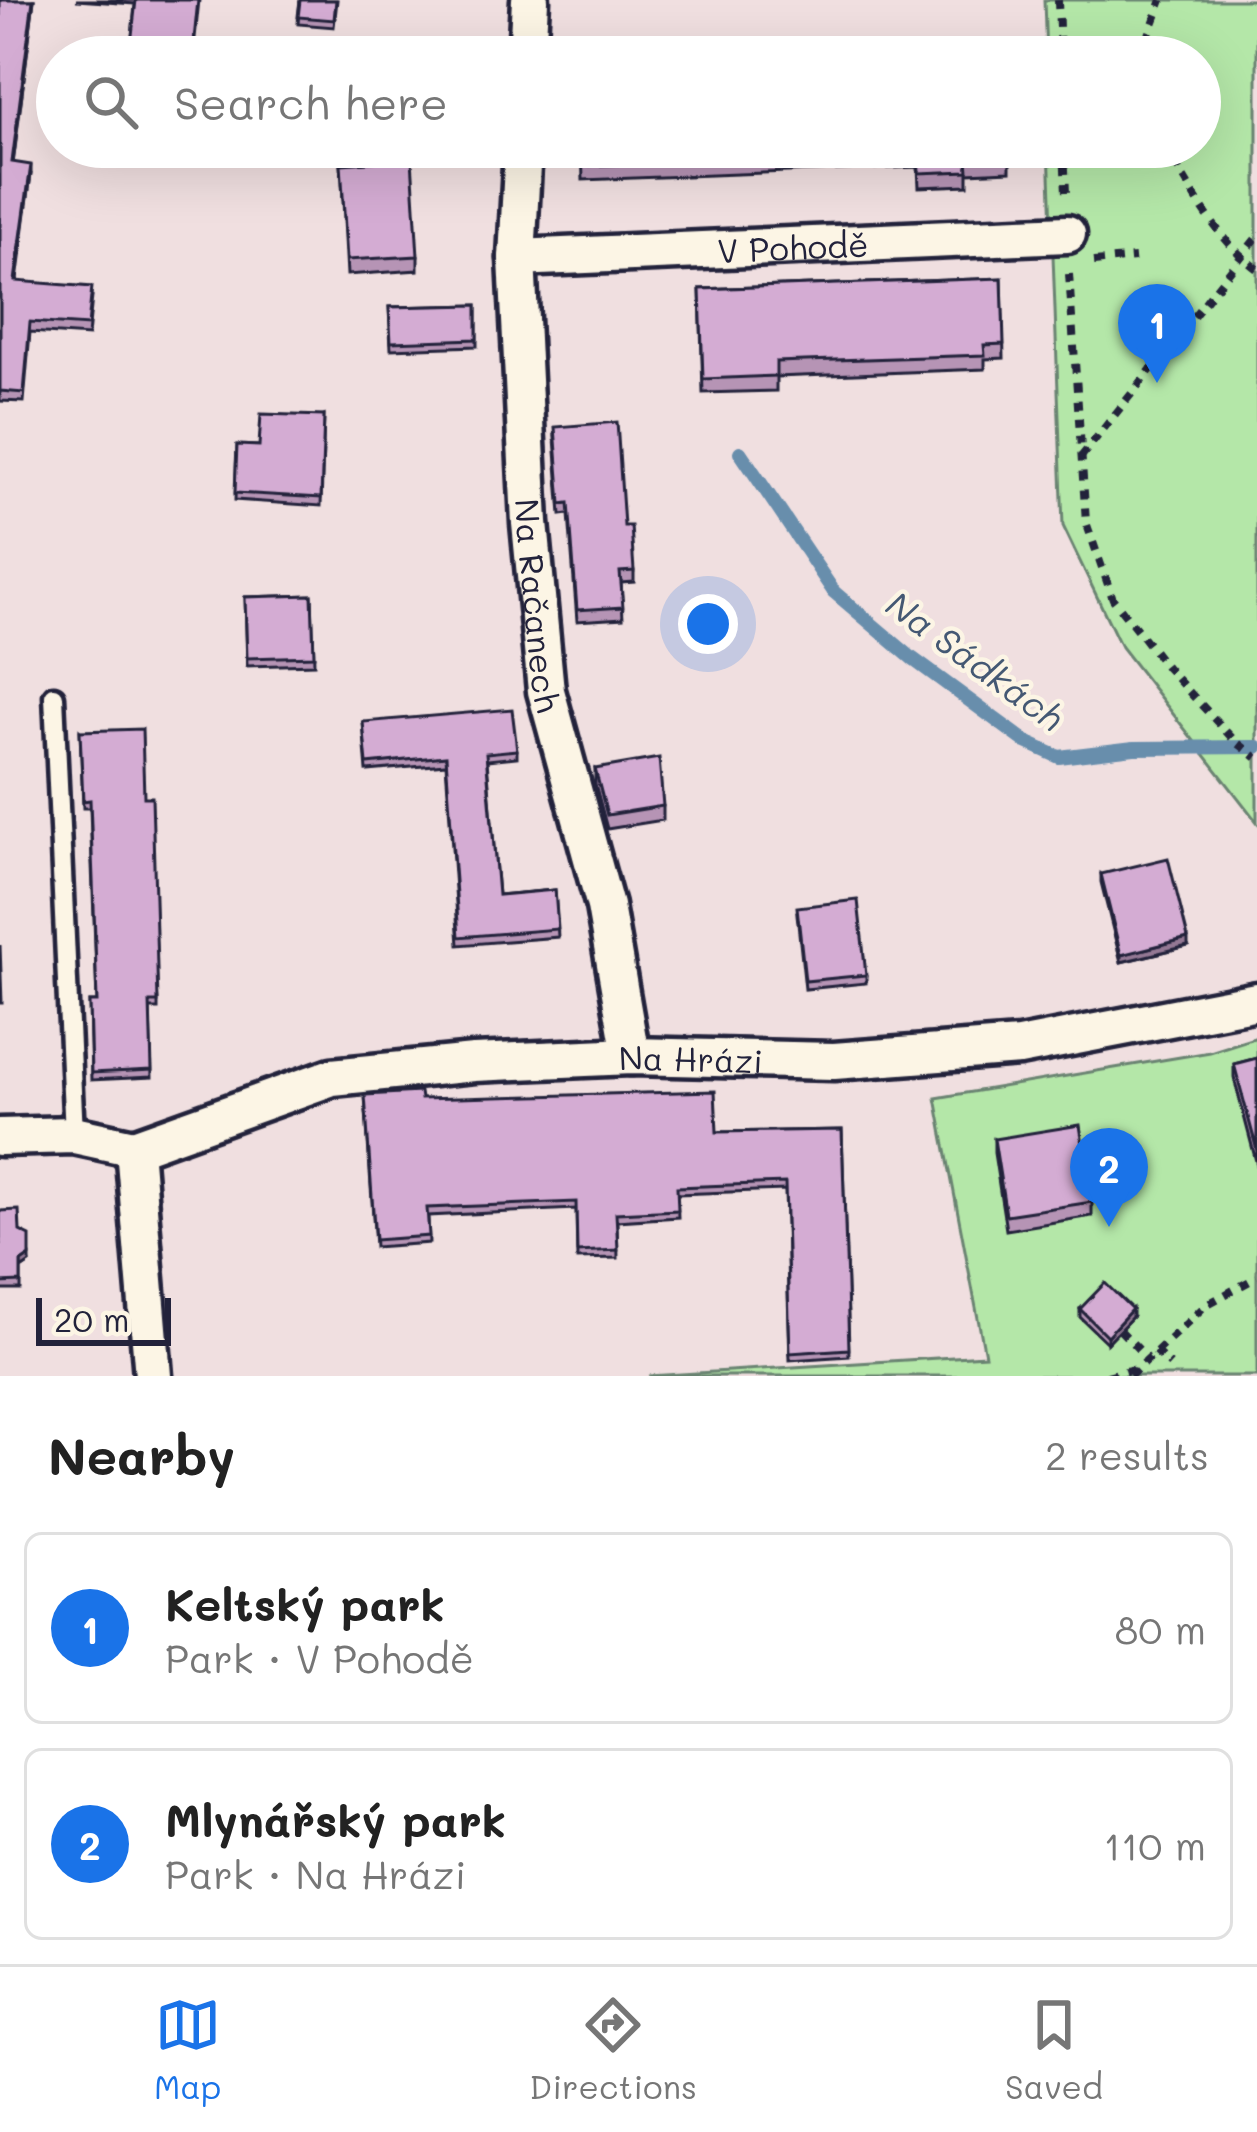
<!DOCTYPE html>
<meta charset="utf-8">
<style>
body{margin:0;font-family:Mali,sans-serif;background:#f2f2f2;color:#222}
.scale{position:absolute;left:36px;bottom:30px;width:135px;box-sizing:border-box;padding-left:12px;border:6px solid #22223b;border-top:0;font-size:33px;line-height:42px;white-space:nowrap;color:#22223b;-webkit-text-stroke:9px #fcf5e5;paint-order:stroke}
.you{position:absolute;left:708px;top:624px;width:42px;height:42px;margin:-30px;border:9px solid #fff;border-radius:50%;background:#1a73e8;box-shadow:0 0 0 18px #1a73e833}
.badge{display:grid;place-items:center;width:78px;height:78px;border-radius:50%;background:#1a73e8;color:#fff;font-size:39px;font-weight:700}
.pin{position:absolute;translate:-50% -99px;filter:drop-shadow(0 3px 6px #0008)}
.pin::after{content:'';position:absolute;top:63px;width:42px;height:36px;background:inherit;clip-path:polygon(0 0,100% 0,50% 100%)}
.list{margin:0;padding:0;list-style:none}
h2{display:flex;justify-content:space-between;align-items:center;height:156px;margin:0;padding:0 48px;font-size:51px}
h2 small{font-size:39px;font-weight:400;color:#767676}
.list li{display:grid;grid-template-columns:78px 1fr auto;gap:36px;align-items:center;box-sizing:border-box;height:192px;margin:0 24px 24px;padding:0 24px;border:3px solid #e0e0e0;border-radius:18px}
.list b{display:block;font-size:45px;white-space:nowrap}
.list p{margin:0;font-size:39px;white-space:nowrap;color:#767676}
.list em{font-size:39px;font-style:normal;color:#767676}
.icon{flex:none;width:66px;height:66px;fill:none;stroke:currentColor;stroke-width:2;stroke-linecap:round;stroke-linejoin:round}
.map{position:relative;flex:none;width:1257px;height:1376px;overflow:hidden}
.search{position:absolute;background:#fff;box-shadow:0 12px 48px #0002;left:36px;right:36px;top:36px;height:132px;display:flex;align-items:center;gap:30px;box-sizing:border-box;padding:0 42px;border-radius:66px;color:#767676;font-size:45px}
.sheet{height:588px;background:#fff}
nav{display:flex;justify-content:space-around;align-items:center;box-sizing:border-box;height:168px;border-top:3px solid #e0e0e0;background:#fff;font-size:33px;color:#767676}
nav a{display:grid;justify-items:center;gap:6px}
nav .on{color:#1a73e8}
.map>svg:first-child{display:block}
.green{fill:#b4e7a8;stroke:#6b8472;stroke-width:3}
.lines{fill:none;stroke-linecap:round;stroke-linejoin:round}
.stream{stroke:#678eac;stroke-width:14}
.lane-casing{stroke:#22223b;stroke-width:27}
.street-casing{stroke:#22223b;stroke-width:45}
.path{stroke:#22223b;stroke-width:8;stroke-dasharray:9 9;stroke-linecap:butt}
.lane{stroke:#fcf5e5;stroke-width:18}
.street{stroke:#fcf5e5;stroke-width:36}
.wall{fill:#b694b5;stroke:#22223b;stroke-width:3}
.shaded-wall{fill:#947894;stroke:#22223b;stroke-width:3}
.building{fill:#d4acd3;stroke:#22223b;stroke-width:3}
.labels{text-anchor:middle;dominant-baseline:central;stroke-width:9;stroke-linejoin:round;paint-order:stroke}
.street-label{font-size:33px;fill:#22223b;stroke:#fcf5e5}
.water-label{font-size:36px;font-style:italic;fill:#445873;stroke:#fcf5e5}
</style>
<div class="map">
<svg width="1257" height="1376" viewBox="0 0 1257 1376">
<rect width="100%" height="100%" fill="#f0dfe0"/>
<filter id="ink" filterUnits="userSpaceOnUse"><feTurbulence type="fractalNoise" baseFrequency=".00833" numOctaves="2"/><feDisplacementMap in="SourceGraphic" scale="24" xChannelSelector="R" yChannelSelector="G"/><feConvolveMatrix kernelMatrix="1 2 1 2 8 2 1 2 1" color-interpolation-filters="sRGB"/></filter>
<g filter="url(#ink)">
<g class="green">
<path d="M 1044,0 L 1257,0 L 1257,822 L 1121,647 L 1063,526 L 1049,147 L 1200,147 L 1200,57 L 1046,57 Z"/>
<path d="M 1257,1037 L 1257,1376 L 649,1376 L 985,1355 L 936,1098 L 1210,1052 Z"/>
</g>
<g class="lines">
<path class="stream" d="M 740,452 L 834,592 L 913,659 L 1026,742 L 1059,757 L 1134,748 L 1257,747"/>
<defs>
<path id="lane" d="M 54,696 L 74,1135"/>
<g id="street">
<path d="M 527,57 L 530,0"/>
<path id="s1" d="M 523,147 L 517,258 L 530,523 L 546,691 L 605,906 L 631,1056"/>
<path id="s2" d="M 517,258 L 1067,234"/>
<path d="M 0,1137 L 74,1135 L 134,1148"/>
<path id="s3" d="M 134,1148 L 332,1077 L 474,1063 L 631,1056 L 834,1061 L 1019,1047 L 1257,1001"/>
<path d="M 134,1148 L 153,1376"/>
</g>
</defs>
<use href="#lane" class="lane-casing"/>
<use href="#street" class="street-casing"/>
<g class="path">
<path d="M 1058,0 L 1060,57"/>
<path d="M 1146,57 L 1144,48 L 1162,0"/>
<path d="M 1064,147 L 1066,193"/>
<path d="M 1166,147 C 1191,191 1216,238 1257,269"/>
<path d="M 1094,262 L 1135,258"/>
<path d="M 1069,274 L 1086,522 L 1113,599 L 1167,668 L 1234,740 L 1257,758"/>
<path d="M 1081,457 L 1257,237"/>
<path d="M 1120,1330 L 1147,1358"/>
<path d="M 1155,1351 L 1170,1365"/>
<path d="M 1107,1376 L 1134,1369"/>
<path d="M 1130,1376 L 1206,1305 L 1257,1277"/>
</g>
<use href="#lane" class="lane"/>
<use href="#street" class="street"/>
</g>
<g class="wall">
<path d="M 0,0 L 34,0 L 13,162 L 31,174 L 17,281 L 92,297 L 88,336 L 30,332 L 24,402 L 0,401 Z"/>
<path d="M 76,0 L 199,0 L 193,57 L 131,51 L 135,4 Z"/>
<path d="M 300,0 L 337,0 L 334,27 L 298,24 Z"/>
<path d="M 423,147 L 489,147 L 489,152 L 424,156 Z"/>
<path d="M 582,147 L 1010,147 L 1010,171 L 968,173 L 968,185 L 919,187 L 918,167 L 583,180 Z"/>
<path d="M 341,164 L 418,256 L 418,270 L 347,275 Z"/>
<path d="M 1002,278 L 1004,358 L 985,359 L 985,369 L 776,377 L 776,391 L 703,393 L 700,289 Z"/>
<path d="M 477,305 L 477,346 L 391,349 L 389,307 Z"/>
<path d="M 324,416 L 321,506 L 235,500 L 237,445 L 259,446 Z"/>
<path d="M 555,438 L 624,526 L 634,571 L 634,582 L 621,583 L 623,618 L 577,621 L 569,514 L 561,515 Z"/>
<path d="M 312,595 L 314,664 L 247,666 L 245,597 Z"/>
<path d="M 363,722 L 517,750 L 517,757 L 487,760 L 498,895 L 555,890 L 558,937 L 459,945 L 446,764 L 367,771 Z"/>
<path d="M 80,731 L 144,797 L 158,1002 L 158,1009 L 150,1009 L 152,1077 L 91,1080 L 89,1002 L 97,1002 L 90,808 L 83,808 Z"/>
<path d="M 595,769 L 663,806 L 663,820 L 607,829 L 595,784 Z"/>
<path d="M 1101,874 L 1188,946 L 1121,962 L 1101,882 Z"/>
<path d="M 797,914 L 866,975 L 866,983 L 805,989 Z"/>
<path d="M 1257,1058 L 1257,1165 L 1234,1078 L 1234,1064 Z"/>
<path d="M 365,1095 L 421,1099 L 717,1132 L 842,1130 L 849,1356 L 790,1360 L 785,1190 L 677,1194 L 678,1217 L 617,1221 L 618,1258 L 577,1259 L 576,1209 L 428,1216 L 429,1243 L 375,1247 Z"/>
<path d="M 994,1139 L 1092,1202 L 1092,1216 L 1006,1230 L 994,1153 Z"/>
<path d="M 0,1211 L 20,1231 L 30,1263 L 21,1269 L 21,1290 L 0,1290 Z"/>
<path d="M 1080,1309 L 1132,1317 L 1107,1343 L 1080,1317 Z"/>
</g>
<g class="shaded-wall">
<path d="M 33,0 L 34,0 L 12,172 L 12,162 Z"/>
<path d="M 31,165 L 31,174 L 15,290 L 15,281 Z"/>
<path d="M 1188,938 L 1188,946 L 1121,962 L 1121,955 Z"/>
<path d="M 30,1256 L 30,1263 L 21,1269 L 21,1262 Z"/>
<path d="M 1132,1309 L 1132,1317 L 1107,1343 L 1107,1336 Z"/>
</g>
<g class="building">
<path d="M 0,0 L 33,0 L 12,162 L 31,165 L 15,281 L 92,287 L 88,326 L 30,322 L 24,393 L 0,391 Z"/>
<path d="M 136,0 L 198,0 L 193,50 L 131,44 Z"/>
<path d="M 300,0 L 336,0 L 334,20 L 298,17 Z"/>
<path d="M 582,147 L 1010,147 L 1010,157 L 967,159 L 968,171 L 919,173 L 918,153 L 583,166 Z"/>
<path d="M 412,159 L 418,256 L 347,260 L 341,164 Z"/>
<path d="M 1002,278 L 1004,344 L 984,345 L 985,355 L 776,362 L 776,376 L 703,379 L 700,289 Z"/>
<path d="M 477,305 L 477,339 L 391,342 L 389,307 Z"/>
<path d="M 261,414 L 324,416 L 321,498 L 235,493 L 237,445 L 259,446 Z"/>
<path d="M 617,422 L 624,526 L 631,526 L 634,571 L 620,572 L 623,607 L 577,610 L 569,503 L 561,504 L 555,427 Z"/>
<path d="M 312,595 L 314,656 L 247,658 L 245,597 Z"/>
<path d="M 512,709 L 517,750 L 486,753 L 498,895 L 555,890 L 558,929 L 459,937 L 446,756 L 367,764 L 363,722 Z"/>
<path d="M 142,729 L 144,797 L 152,797 L 158,1002 L 150,1002 L 152,1070 L 91,1073 L 89,1002 L 97,1002 L 94,907 L 90,800 L 83,801 L 80,731 Z"/>
<path d="M 659,758 L 663,806 L 607,815 L 595,769 Z"/>
<path d="M 1168,858 L 1188,938 L 1121,955 L 1101,874 Z"/>
<path d="M 858,900 L 866,975 L 805,981 L 797,907 Z"/>
<path d="M 0,945 L 2,1003 L 0,1003 Z"/>
<path d="M 1257,1058 L 1257,1150 L 1234,1064 Z"/>
<path d="M 715,1091 L 717,1132 L 842,1130 L 849,1349 L 790,1353 L 785,1183 L 677,1187 L 678,1210 L 616,1213 L 618,1250 L 577,1252 L 576,1202 L 427,1208 L 429,1236 L 375,1240 L 365,1095 L 420,1092 L 421,1099 Z"/>
<path d="M 1080,1125 L 1092,1202 L 1006,1215 L 994,1139 Z"/>
<path d="M 19,1210 L 20,1231 L 30,1236 L 30,1256 L 21,1262 L 21,1282 L 0,1283 L 0,1211 Z"/>
<path d="M 1105,1283 L 1132,1309 L 1107,1336 L 1080,1309 Z"/>
</g>
</g>
<g class="labels">
<g class="street-label">
<text stroke="none"><textPath href="#s2" startOffset="276">V Pohodě</textPath></text>
<text stroke="none"><textPath href="#s1" startOffset="459">Na Račanech</textPath></text>
<text stroke="none"><textPath href="#s3" startOffset="570">Na Hrázi</textPath></text>
</g>
<g class="water-label">
<text transform="translate(976 660) rotate(36)">Na Sádkách</text>
</g>
</g>
</svg>
<div class="scale">20 m</div>
<div class="you"></div>
<div class="pin badge" style="left:1157px;top:383px">1</div>
<div class="pin badge" style="left:1109px;top:1227px">2</div>
<div class="search"><svg class="icon" aria-label="search" viewBox="0 0 24 24"><circle cx="10" cy="10" r="6"/><path d="M15 15l6 6"/></svg>Search here</div>
</div>
<section class="sheet">
<h2>Nearby<small>2 results</small></h2>
<ul class="list">
<li><span class="badge">1</span><div><b>Keltský park</b><p>Park · V Pohodě</p></div><em>80 m</em></li>
<li><span class="badge">2</span><div><b>Mlynářský park</b><p>Park · Na Hrázi</p></div><em>110 m</em></li>
</ul>
</section>
<nav>
<a class="on"><svg class="icon" aria-label="map" viewBox="0 0 24 24"><path d="M3 6l6-2 6 2 6-2v14l-6 2-6-2-6 2zM9 4v14M15 6v14"/></svg>Map</a>
<a><svg class="icon" aria-label="directions" viewBox="0 0 24 24"><path d="M12 3l9 9-9 9-9-9zM9 14v-3h6M13 9l2 2-2 2"/></svg>Directions</a>
<a><svg class="icon" aria-label="saved" viewBox="0 0 24 24"><path d="M7 4h10v16l-5-4-5 4z"/></svg>Saved</a>
</nav>
